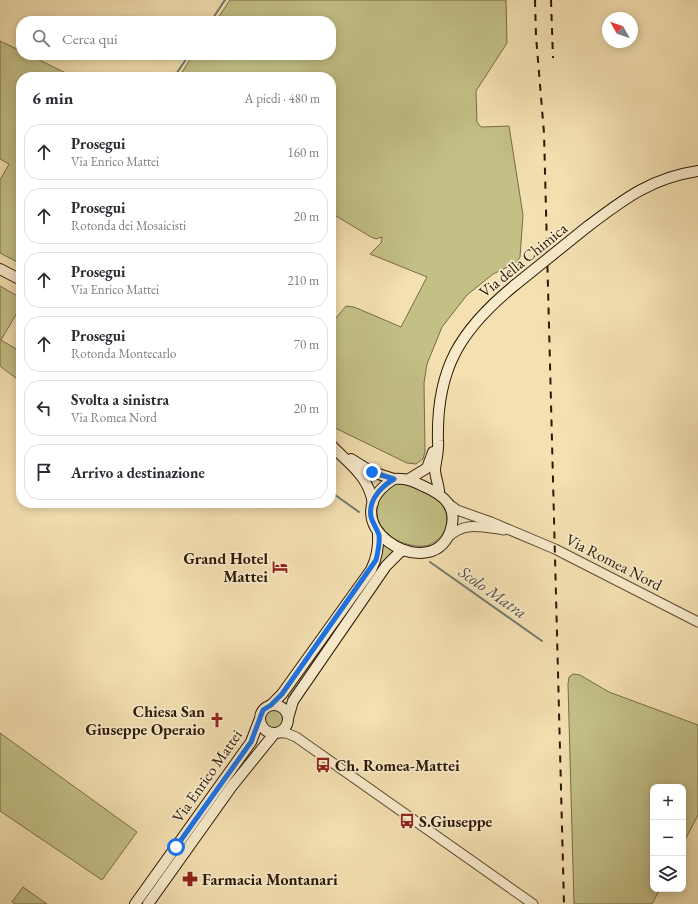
<!DOCTYPE html>
<html lang="it">
<meta charset="utf-8">
<style>
body{margin:0;font-family:"EB Garamond",serif;background:#f7f7f7;color:#2b2b33}
.controls{position:absolute;right:12px;bottom:12px;display:grid;overflow:hidden;border-radius:8px;box-shadow:0 2px 10px #0003}
.controls button{width:36px;height:36px;display:grid;place-items:center;padding:0;border:0;border-bottom:1px solid #e1e1e2;background:#fff;color:#2b2b33;font:20px sans-serif}
.compass{position:absolute;left:602px;top:12px;width:36px;height:36px;border-radius:50%;background:#fff;box-shadow:0 2px 10px #0003;rotate:310deg}
.stop{position:absolute;width:12px;height:12px;margin:-9px;border:3px solid #1a73e8;border-radius:50%;background:#fff}
.stop.end{background:#1a73e8;border-color:#fff;box-shadow:0 1px 4px #0008}
.list{margin:0;padding:0;list-style:none}
h2{display:flex;justify-content:space-between;align-items:center;height:52px;margin:0;padding:0 16px;font-size:17px}
h2 small{font-size:13px;font-weight:400;color:#7c7c81}
.list li{display:grid;grid-template-columns:26px 1fr auto;gap:12px;align-items:center;box-sizing:border-box;height:56px;margin:0 8px 8px;padding:0 8px;border:1px solid #e1e1e2;border-radius:16px}
.list b{display:block;font-size:15px;white-space:nowrap}
.list p{margin:0;font-size:13px;white-space:nowrap;color:#7c7c81}
.list em{font-size:13px;font-style:normal;color:#7c7c81}
.icon{flex:none;width:22px;height:22px;fill:none;stroke:currentColor;stroke-width:2;stroke-linecap:round;stroke-linejoin:round}
.map{position:relative;flex:none;width:698px;height:904px;overflow:hidden}
.search{position:absolute;background:#fff;box-shadow:0 2px 10px #0003;left:16px;top:16px;width:320px;height:44px;display:flex;align-items:center;gap:10px;box-sizing:border-box;padding:0 14px;border-radius:16px;color:#7c7c81;font-size:15px}
.panel{position:absolute;background:#fff;box-shadow:0 2px 10px #0003;left:16px;top:72px;width:320px;height:436px;border-radius:16px}
.map>svg:first-child{display:block}
.green{fill:#c3c086;stroke:#786c46}
.lines{fill:none;stroke-linecap:round;stroke-linejoin:round}
.stream{stroke:#727a6f;stroke-width:2}
.tertiary-casing{stroke:#5e4b30;stroke-width:11}
.secondary-casing{stroke:#2c1905;stroke-width:12}
.tertiary{stroke:#f8ebcc;stroke-width:9}
.secondary{stroke:#f8ebcc;stroke-width:10}
.rail{stroke:#2c1905;stroke-width:2;stroke-dasharray:7 7;stroke-linecap:butt}
.secondary-bridge-casing{stroke:#2c1905;stroke-width:12;stroke-linecap:butt}
.secondary-bridge{stroke:#f8ebcc;stroke-width:10}
.route{stroke:#1a73e8;stroke-width:5}
.labels{text-anchor:middle;dominant-baseline:central;stroke-width:3.5;stroke-linejoin:round;paint-order:stroke}
.street-label{font-size:16px;fill:#2c1905;stroke:#f8ebcc}
.poi-label{font-size:16px;font-weight:bold;fill:#2c1905;stroke:#f8ebcc;text-anchor:start}
.water-label{font-size:17px;font-style:italic;fill:#555243;stroke:#f8ebcc}
</style>
<div class="map">
<svg width="698" height="904" viewBox="0 0 698 904">
<rect width="100%" height="100%" fill="#f4e0b1"/>
<filter id="stains"><feTurbulence type="fractalNoise" baseFrequency=".005" numOctaves="4"/><feColorMatrix values="0 0 0 0 .2 0 0 0 0 .09 0 0 0 0 .02 0 0 0 .5 -.17"/></filter>
<radialGradient id="worn" r=".72"><stop offset=".6" stop-color="#630" stop-opacity="0"/><stop offset="1" stop-color="#630" stop-opacity=".3"/></radialGradient>
<g class="green">
<path d="M 230,0 L 506,0 L 507,43 L 476,91 L 477,122 L 481,127 L 509,126 L 523,215 L 520,257 L 516,263 L 493,274 L 467,295 L 442,327 L 427,364 L 424,383 L 425,451 L 423,459 L 416,464 L 407,463 L 331,426 L 331,324 L 346,306 L 354,307 L 401,327 L 427,277 L 370,254 L 381,243 L 382,237 L 376,239 L 371,237 L 331,213 L 331,77 L 179,77 L 193,55 L 331,55 L 331,21 L 216,21 Z"/>
<path d="M 0,41 L 21,51 L 21,55 L 29,55 L 74,77 L 21,77 L 21,264 L 0,253 L 0,180 L 9,164 L 0,159 Z"/>
<path d="M 0,286 L 21,298 L 21,306 L 1,340 L 21,352 L 21,382 L 0,366 Z"/>
<path d="M 402,482 C 411,486 422,488 431,492 C 434,494 437,498 439,501 C 453,516 448,537 429,545 C 417,550 389,540 382,529 C 370,511 380,486 402,482 Z"/>
<path d="M 380,540 L 396,549 L 380,569 L 290,697 L 286,695 L 374,569 Z"/>
<path d="M 573,674 L 580,675 L 609,692 L 698,725 L 698,815 L 683,844 L 683,787 L 653,787 L 653,889 L 660,889 L 652,904 L 574,904 L 568,684 L 569,677 Z"/>
<circle cx="274" cy="719" r="10"/>
<path d="M 0,733 L 137,832 L 102,880 L 0,811 Z"/>
<path d="M 23,887 L 47,904 L 15,904 L 12,902 Z"/>
</g>
<g class="lines">
<g class="stream">
<path d="M 211,21 L 225,0"/>
<path d="M 174,77 L 189,55"/>
<path d="M 331,492 L 359,512"/>
<path d="M 430,562 L 542,641"/>
</g>
<defs>
<g id="tertiary">
<path d="M 449,504 L 457,510 L 491,522 L 555,549 L 698,622"/>
<path d="M 447,538 C 464,521 482,527 504,530"/>
<path d="M 280,733 L 286,733 L 296,737 L 533,904"/>
</g>
<g id="secondary">
<path d="M 587,227 C 624,199 651,178 698,171"/>
<path d="M 0,269 L 21,280"/>
<path d="M 331,445 C 349,464 368,475 373,503"/>
<path d="M 351,459 L 372,472 L 394,479"/>
<path d="M 394,479 C 406,478 413,481 423,486 C 444,495 459,507 450,532 C 429,587 326,521 394,479 Z"/>
<path d="M 409,479 L 427,468 L 433,452"/>
<path d="M 439,492 C 439,485 435,477 435,469 C 436,460 439,450 438,441 C 436,369 460,330 515,285"/>
<circle cx="274" cy="719" r="14"/>
<path d="M 271,705 L 282,694 L 371,570 C 377,558 379,547 378,533"/>
<path d="M 288,718 L 293,701 L 386,566 L 400,552 L 404,550"/>
<path d="M 135,904 L 251,742 L 259,721"/>
<path d="M 148,904 L 232,786 L 274,734"/>
</g>
</defs>
<use href="#tertiary" class="tertiary-casing"/>
<use href="#secondary" class="secondary-casing"/>
<use href="#tertiary" class="tertiary"/>
<use href="#secondary" class="secondary"/>
<g class="rail">
<path d="M 535,0 L 536,36 L 544,133 L 564,904"/>
<path d="M 551,0 L 553,58"/>
</g>
<defs>
<path id="secondary-bridge" d="M 515,285 L 587,227"/>
</defs>
<use href="#secondary-bridge" class="secondary-bridge-casing"/>
<use href="#secondary-bridge" class="secondary-bridge"/>
</g>
<g class="lines">
<path class="route" d="M 176,847 L 251,742 L 263,710 L 271,705 L 282,694 L 376,560 C 378,552 380,544 379,535 C 377,529 373,524 371,517 C 368,500 381,487 394,479 L 372,472"/>
</g>
<defs>
<symbol id="hotel-bare" viewBox="-9 -9 18 18"><path d="M-6-4.5h1.5V1H6V5H4.5V3h-9V5H-6ZM-4 0a1.8 1.8 0 1 1 3.6 0ZM.5 0V-2.5h3Q6-2.5 6 0Z" fill="#8f2418" stroke="#f8ebcc" stroke-width="2.5" paint-order="stroke"/></symbol>
<symbol id="church-bare" viewBox="-9 -9 18 18"><path d="M-1.2-6h2.4v3.5h3.3v2.4h-3.3V6h-2.4V-.1h-3.3v-2.4h3.3Z" fill="#8f2418" stroke="#f8ebcc" stroke-width="2.5" paint-order="stroke"/></symbol>
<symbol id="bus-bare" viewBox="-9 -9 18 18"><path d="M-5-6H5V4H4V6H2V4H-2V6H-4V4H-5ZM-3.5-4V0h7V-4ZM-3.5 1.2v1.5H-2V1.2ZM2 1.2v1.5H3.5V1.2Z" fill="#8f2418" stroke="#f8ebcc" stroke-width="2.5" paint-order="stroke"/></symbol>
<symbol id="pharmacy-bare" viewBox="-9 -9 18 18"><path d="M-2-6h4v4h4v4h-4v4h-4v-4h-4v-4h4Z" fill="#8f2418" stroke="#f8ebcc" stroke-width="2.5" paint-order="stroke"/></symbol>
</defs>
<g fill-rule="evenodd">
<use href="#hotel-bare" x="269" y="556" width="22" height="22"/>
<use href="#church-bare" x="206" y="709" width="22" height="22"/>
<use href="#bus-bare" x="312" y="754" width="22" height="22"/>
<use href="#bus-bare" x="396" y="810" width="22" height="22"/>
<use href="#pharmacy-bare" x="179" y="868" width="22" height="22"/>
</g>
<g class="labels">
<g class="street-label">
<text transform="translate(523 260) rotate(-39)">Via della Chimica</text>
<text transform="translate(614 562) rotate(27)">Via Romea Nord</text>
<text transform="translate(207 776) rotate(-55)">Via Enrico Mattei</text>
</g>
<g class="poi-label">
<text x="268" y="558" text-anchor="end">Grand Hotel<tspan x="268" dy="18">Mattei</tspan></text>
<text x="205" y="711" text-anchor="end">Chiesa San<tspan x="205" dy="18">Giuseppe Operaio</tspan></text>
<text x="335" y="765">Ch. Romea-Mattei</text>
<text x="419" y="821">S.Giuseppe</text>
<text x="202" y="879">Farmacia Montanari</text>
</g>
<g class="water-label">
<text transform="translate(493 592) rotate(35)">Scolo Matra</text>
</g>
</g>
<rect width="100%" height="100%" filter="url(#stains)"/>
<rect width="100%" height="100%" fill="url(#worn)"/>
</svg>
<div class="controls">
<button>+</button>
<button>−</button>
<button><svg class="icon" aria-label="layers" viewBox="0 0 24 24"><path d="M12 4l9 5-9 5-9-5zM3 14l9 5 9-5"/></svg></button>
</div>
<svg class="compass" viewBox="-18 -18 36 36"><path d="M0-13l5 13h-10z" fill="#e53935"/><path d="M0 13l5-13h-10z" fill="#7c7c81"/></svg>
<div class="stop" style="left:176px;top:847px"></div>
<div class="stop end" style="left:372px;top:472px"></div>
<div class="search"><svg class="icon" aria-label="search" viewBox="0 0 24 24"><circle cx="10" cy="10" r="6"/><path d="M15 15l6 6"/></svg>Cerca qui</div>
<section class="panel">
<h2>6 min<small>A piedi · 480 m</small></h2>
<ul class="list">
<li><svg class="icon" aria-label="ahead" viewBox="0 0 24 24"><path d="M12 20V5M6 11l6-6 6 6"/></svg><div><b>Prosegui</b><p>Via Enrico Mattei</p></div><em>160 m</em></li>
<li><svg class="icon" aria-label="ahead" viewBox="0 0 24 24"><path d="M12 20V5M6 11l6-6 6 6"/></svg><div><b>Prosegui</b><p>Rotonda dei Mosaicisti</p></div><em>20 m</em></li>
<li><svg class="icon" aria-label="ahead" viewBox="0 0 24 24"><path d="M12 20V5M6 11l6-6 6 6"/></svg><div><b>Prosegui</b><p>Via Enrico Mattei</p></div><em>210 m</em></li>
<li><svg class="icon" aria-label="ahead" viewBox="0 0 24 24"><path d="M12 20V5M6 11l6-6 6 6"/></svg><div><b>Prosegui</b><p>Rotonda Montecarlo</p></div><em>70 m</em></li>
<li><svg class="icon" aria-label="left" viewBox="0 0 24 24"><path d="M17 20v-9H6M10 6l-5 5 5 5"/></svg><div><b>Svolta a sinistra</b><p>Via Romea Nord</p></div><em>20 m</em></li>
<li><svg class="icon" aria-label="arrive" viewBox="0 0 24 24"><path d="M6 21V4h12l-3 4 3 4H6"/></svg><div><b>Arrivo a destinazione</b></div></li>
</ul>
</section>
</div>
